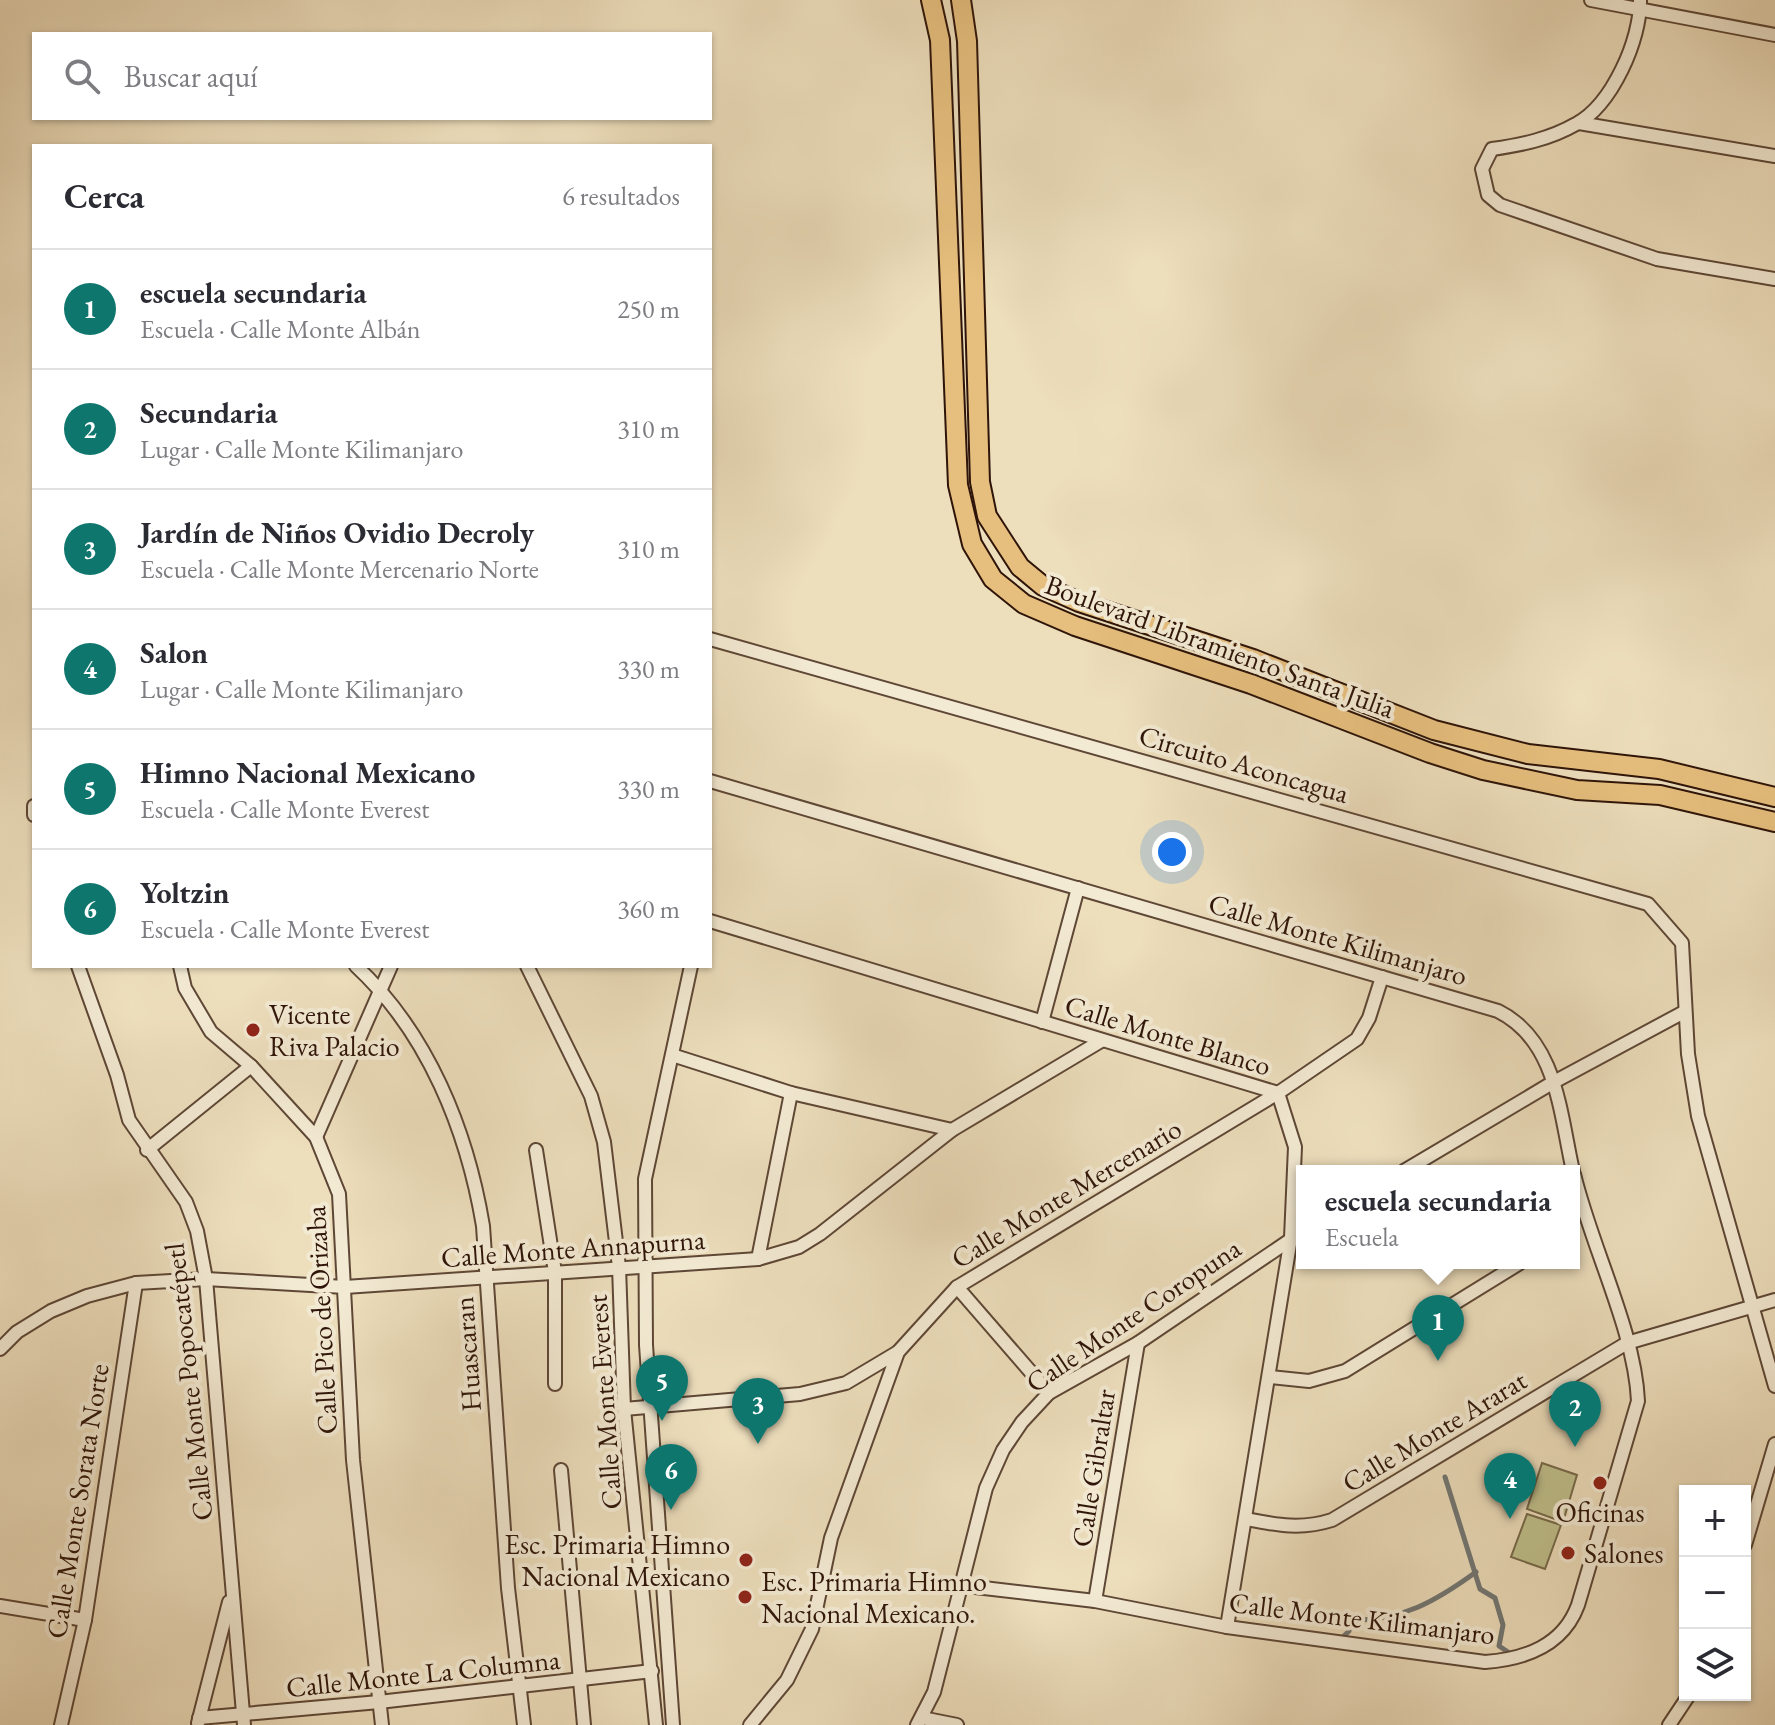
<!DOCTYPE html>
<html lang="es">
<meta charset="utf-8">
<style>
body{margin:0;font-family:"EB Garamond",serif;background:#f2f2f3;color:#2b2b33}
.controls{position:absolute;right:24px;bottom:24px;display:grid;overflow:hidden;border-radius:0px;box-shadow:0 2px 6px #0004}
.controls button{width:72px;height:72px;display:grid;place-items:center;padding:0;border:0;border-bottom:2px solid #e1e1e2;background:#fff;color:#2b2b33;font:40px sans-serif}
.you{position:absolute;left:1172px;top:852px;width:28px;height:28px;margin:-20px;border:6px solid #fff;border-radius:50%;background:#1a73e8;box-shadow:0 0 0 12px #1a73e833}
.badge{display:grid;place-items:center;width:52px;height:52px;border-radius:50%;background:#0f766e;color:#fff;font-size:26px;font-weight:700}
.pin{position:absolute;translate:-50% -66px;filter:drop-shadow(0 2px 4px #0008)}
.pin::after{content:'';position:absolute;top:42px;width:28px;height:24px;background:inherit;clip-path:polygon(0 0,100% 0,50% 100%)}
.popup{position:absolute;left:1296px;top:1165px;width:284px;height:104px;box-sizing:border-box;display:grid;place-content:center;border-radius:0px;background:#fff;filter:drop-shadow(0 2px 6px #0005);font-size:26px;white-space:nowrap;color:#7c7c81}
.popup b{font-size:30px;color:#2b2b33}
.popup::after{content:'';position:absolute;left:50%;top:100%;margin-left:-16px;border:16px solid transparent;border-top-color:#fff}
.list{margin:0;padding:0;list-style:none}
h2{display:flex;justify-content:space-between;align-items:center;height:104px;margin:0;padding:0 32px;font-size:34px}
h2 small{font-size:26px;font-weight:400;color:#7c7c81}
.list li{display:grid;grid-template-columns:52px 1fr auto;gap:24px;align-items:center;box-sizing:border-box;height:120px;padding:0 32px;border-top:2px solid #e1e1e2}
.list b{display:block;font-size:30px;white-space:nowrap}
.list p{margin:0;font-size:26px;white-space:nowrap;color:#7c7c81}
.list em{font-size:26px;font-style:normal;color:#7c7c81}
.icon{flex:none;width:44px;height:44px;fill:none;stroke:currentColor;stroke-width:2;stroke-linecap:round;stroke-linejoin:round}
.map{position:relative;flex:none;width:1775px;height:1725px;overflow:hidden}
.search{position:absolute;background:#fff;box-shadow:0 2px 6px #0004;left:32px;top:32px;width:680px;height:88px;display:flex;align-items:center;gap:20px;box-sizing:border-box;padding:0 28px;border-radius:0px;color:#7c7c81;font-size:30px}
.panel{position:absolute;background:#fff;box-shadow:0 2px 6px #0004;left:32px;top:144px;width:680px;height:824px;border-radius:0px}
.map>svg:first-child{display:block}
.green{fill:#bfbf8c;stroke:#776a4a;stroke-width:2}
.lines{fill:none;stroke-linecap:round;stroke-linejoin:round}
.stream{stroke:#727774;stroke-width:5}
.minor-casing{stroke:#5e4736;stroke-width:16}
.primary-casing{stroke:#2f1509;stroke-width:22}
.minor{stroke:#f3ead3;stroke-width:12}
.primary{stroke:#e6bf7e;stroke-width:18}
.poi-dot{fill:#8f2418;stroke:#f3ead3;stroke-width:3}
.labels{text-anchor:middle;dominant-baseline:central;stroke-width:8;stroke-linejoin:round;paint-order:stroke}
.street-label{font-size:28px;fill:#2f1509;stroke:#f3ead3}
.poi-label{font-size:28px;fill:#2f1509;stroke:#f3ead3;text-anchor:start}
</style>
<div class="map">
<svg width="1775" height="1725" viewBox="0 0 1775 1725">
<rect width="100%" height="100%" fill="#eddebc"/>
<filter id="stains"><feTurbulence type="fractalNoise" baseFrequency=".0025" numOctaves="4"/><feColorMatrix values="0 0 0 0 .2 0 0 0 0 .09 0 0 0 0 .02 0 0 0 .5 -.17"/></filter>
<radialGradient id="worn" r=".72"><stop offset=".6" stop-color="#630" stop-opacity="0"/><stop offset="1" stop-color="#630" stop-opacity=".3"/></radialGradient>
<g class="green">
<path d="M 1542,1463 L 1577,1475 L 1563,1522 L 1527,1509 Z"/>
<path d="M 1527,1514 L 1561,1525 L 1545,1569 L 1511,1557 Z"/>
</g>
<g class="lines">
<g class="stream">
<path d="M 1445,1477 L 1480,1589 L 1495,1598 L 1503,1625 L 1499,1646 L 1508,1652"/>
<path d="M 1344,1636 L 1349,1631 L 1351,1620 C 1402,1621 1436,1601 1476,1572"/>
</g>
<defs>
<g id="minor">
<path d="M 1591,0 L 1775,35"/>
<path d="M 1640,0 C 1641,39 1612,105 1576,124 C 1550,139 1521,145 1492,149 L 1482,169 L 1488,195 L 1500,205 L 1657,259 L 1775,279"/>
<path d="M 1579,123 L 1775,156"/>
<path d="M 710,639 L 1648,904 L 1682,943 L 1688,1054 L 1698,1116 L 1775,1386"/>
<path d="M 710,781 L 1498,1011 C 1557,1040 1560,1114 1573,1171"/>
<path d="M 34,806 L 34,815"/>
<path d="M 710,921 L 1278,1093 L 1295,1147 L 1291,1238 L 1227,1627"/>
<path d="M 78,966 L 117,1075 L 129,1120 L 186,1202 L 197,1231 L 206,1279 L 244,1725"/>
<path d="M 180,966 L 185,988 L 211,1032 L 251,1066 L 316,1137 L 339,1194 L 353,1460 L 382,1725"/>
<path d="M 356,966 C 428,1033 467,1130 483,1226 L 508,1588 L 524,1725"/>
<path d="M 527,966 L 591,1096 L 604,1142 L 619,1267 L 624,1409 L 656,1725"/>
<path d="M 1042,1022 L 1078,888"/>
<path d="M 672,1055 L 791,1093 L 952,1130"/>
<path d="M 316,1137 L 391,966"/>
<path d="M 147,1150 L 251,1066"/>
<path d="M 536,1150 L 555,1272 L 555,1384"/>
<path d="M 1404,1171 L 1552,1083 L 1684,1012"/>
<path d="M 758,1259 L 791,1093"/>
<path d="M 957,1287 L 1049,1393"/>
<path d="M 0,1349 L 17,1332 L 51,1311 L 87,1296 L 136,1283 L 206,1279 L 345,1287 L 758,1259 L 799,1247 L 820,1234 L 952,1130 L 1101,1041"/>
<path d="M 1270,1377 L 1309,1381 L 1345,1371 L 1520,1263"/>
<path d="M 624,1409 L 800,1394 L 846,1383 L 898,1352"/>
<path d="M 561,1470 L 584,1725"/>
<path d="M 1246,1519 C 1277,1525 1301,1530 1332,1520 L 1627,1343 L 1775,1300"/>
<path d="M 1745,1545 L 1775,1444"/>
<path d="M 958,1585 L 1095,1601 L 1227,1627 L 1485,1662 C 1525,1659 1563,1646 1578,1605 L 1638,1401 C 1635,1331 1591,1246 1574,1174"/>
<path d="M 1095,1601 L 1138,1343"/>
<path d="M 0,1606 L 85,1620"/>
<path d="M 199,1718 L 379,1702 L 652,1671"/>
<path d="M 922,1718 L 957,1725"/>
<path d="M 198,1723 L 229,1602"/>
<path d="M 61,1725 L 85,1620 L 136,1283"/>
<path d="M 673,1725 L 646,1345 L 645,1179 L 691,966"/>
<path d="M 750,1725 L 787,1680 L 812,1629 L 831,1538 L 898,1352 L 957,1287 L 1278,1093 L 1357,1039 L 1369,1018 L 1382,977"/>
<path d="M 917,1725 L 934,1692 L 986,1488 L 1003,1450 L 1022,1422 L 1049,1393 L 1138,1343 L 1302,1232"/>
<path d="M 1669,1725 L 1689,1695"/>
</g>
<g id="primary">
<path d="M 931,0 L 940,40 L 958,485 L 972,544 L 993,579 L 1024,604 L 1075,626 L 1251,684 L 1430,753 L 1483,770 L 1577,790 L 1660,795 L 1775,822"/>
<path d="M 961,0 L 967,41 L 980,482 L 987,516 L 1020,567 L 1043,586 L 1079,602 L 1253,659 L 1434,730 L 1528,754 L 1659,769 L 1775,797"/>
</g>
</defs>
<use href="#minor" class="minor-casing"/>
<use href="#primary" class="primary-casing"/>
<use href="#minor" class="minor"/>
<use href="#primary" class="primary"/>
</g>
<g class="poi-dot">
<circle cx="253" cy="1030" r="8"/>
<circle cx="1600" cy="1483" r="8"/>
<circle cx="1568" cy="1553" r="8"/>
<circle cx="746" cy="1560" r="8"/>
<circle cx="745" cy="1597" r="8"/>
</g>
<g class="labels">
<g class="street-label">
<text transform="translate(1220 646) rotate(20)">Boulevard Libramiento Santa Julia</text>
<text transform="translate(1244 764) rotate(16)">Circuito Aconcagua</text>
<text transform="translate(1338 939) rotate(16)">Calle Monte Kilimanjaro</text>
<text transform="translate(1168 1035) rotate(17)">Calle Monte Blanco</text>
<text transform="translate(1066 1193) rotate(-31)">Calle Monte Mercenario</text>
<text transform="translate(573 1248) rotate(-4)">Calle Monte Annapurna</text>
<text transform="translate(1133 1315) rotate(-34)">Calle Monte Coropuna</text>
<text transform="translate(321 1320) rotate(-93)">Calle Pico de Orizaba</text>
<text transform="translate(467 1354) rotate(-94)">Huascaran</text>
<text transform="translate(188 1382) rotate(-96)">Calle Monte Popocatépetl</text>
<text transform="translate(604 1402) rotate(-94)">Calle Monte Everest</text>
<text transform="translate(1434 1431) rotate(-31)">Calle Monte Ararat</text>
<text transform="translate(1093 1468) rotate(-81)">Calle Gibraltar</text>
<text transform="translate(77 1501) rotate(-81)">Calle Monte Sorata Norte</text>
<text transform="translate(1362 1618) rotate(7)">Calle Monte Kilimanjaro</text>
<text transform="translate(423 1673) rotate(-6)">Calle Monte La Columna</text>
</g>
<g class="poi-label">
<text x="269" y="1014">Vicente<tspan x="269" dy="32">Riva Palacio</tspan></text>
<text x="1600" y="1512" text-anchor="middle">Oficinas</text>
<text x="730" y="1544" text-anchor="end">Esc. Primaria Himno<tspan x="730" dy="32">Nacional Mexicano</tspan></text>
<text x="1584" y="1553">Salones</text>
<text x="761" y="1581">Esc. Primaria Himno<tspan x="761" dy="32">Nacional Mexicano.</tspan></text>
</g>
</g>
<rect width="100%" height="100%" filter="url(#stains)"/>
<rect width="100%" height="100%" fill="url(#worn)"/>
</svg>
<div class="controls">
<button>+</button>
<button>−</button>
<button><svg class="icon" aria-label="layers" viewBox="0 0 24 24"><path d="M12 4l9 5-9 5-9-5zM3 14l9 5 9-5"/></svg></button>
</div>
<div class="you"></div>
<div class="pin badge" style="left:1438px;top:1361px">1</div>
<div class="popup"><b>escuela secundaria</b>Escuela</div>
<div class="pin badge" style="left:1575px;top:1447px">2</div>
<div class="pin badge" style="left:758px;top:1444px">3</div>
<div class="pin badge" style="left:1510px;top:1519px">4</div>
<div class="pin badge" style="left:662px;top:1421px">5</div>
<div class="pin badge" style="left:671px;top:1510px">6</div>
<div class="search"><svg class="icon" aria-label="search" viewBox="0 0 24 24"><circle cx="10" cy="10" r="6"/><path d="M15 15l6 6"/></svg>Buscar aquí</div>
<section class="panel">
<h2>Cerca<small>6 resultados</small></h2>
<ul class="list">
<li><span class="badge">1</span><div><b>escuela secundaria</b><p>Escuela · Calle Monte Albán</p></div><em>250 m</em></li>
<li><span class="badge">2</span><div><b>Secundaria</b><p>Lugar · Calle Monte Kilimanjaro</p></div><em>310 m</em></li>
<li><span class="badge">3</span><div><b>Jardín de Niños Ovidio Decroly</b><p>Escuela · Calle Monte Mercenario Norte</p></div><em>310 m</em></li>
<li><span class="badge">4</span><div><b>Salon</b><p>Lugar · Calle Monte Kilimanjaro</p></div><em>330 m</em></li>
<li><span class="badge">5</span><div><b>Himno Nacional Mexicano</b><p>Escuela · Calle Monte Everest</p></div><em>330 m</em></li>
<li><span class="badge">6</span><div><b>Yoltzin</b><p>Escuela · Calle Monte Everest</p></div><em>360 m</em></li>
</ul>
</section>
</div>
